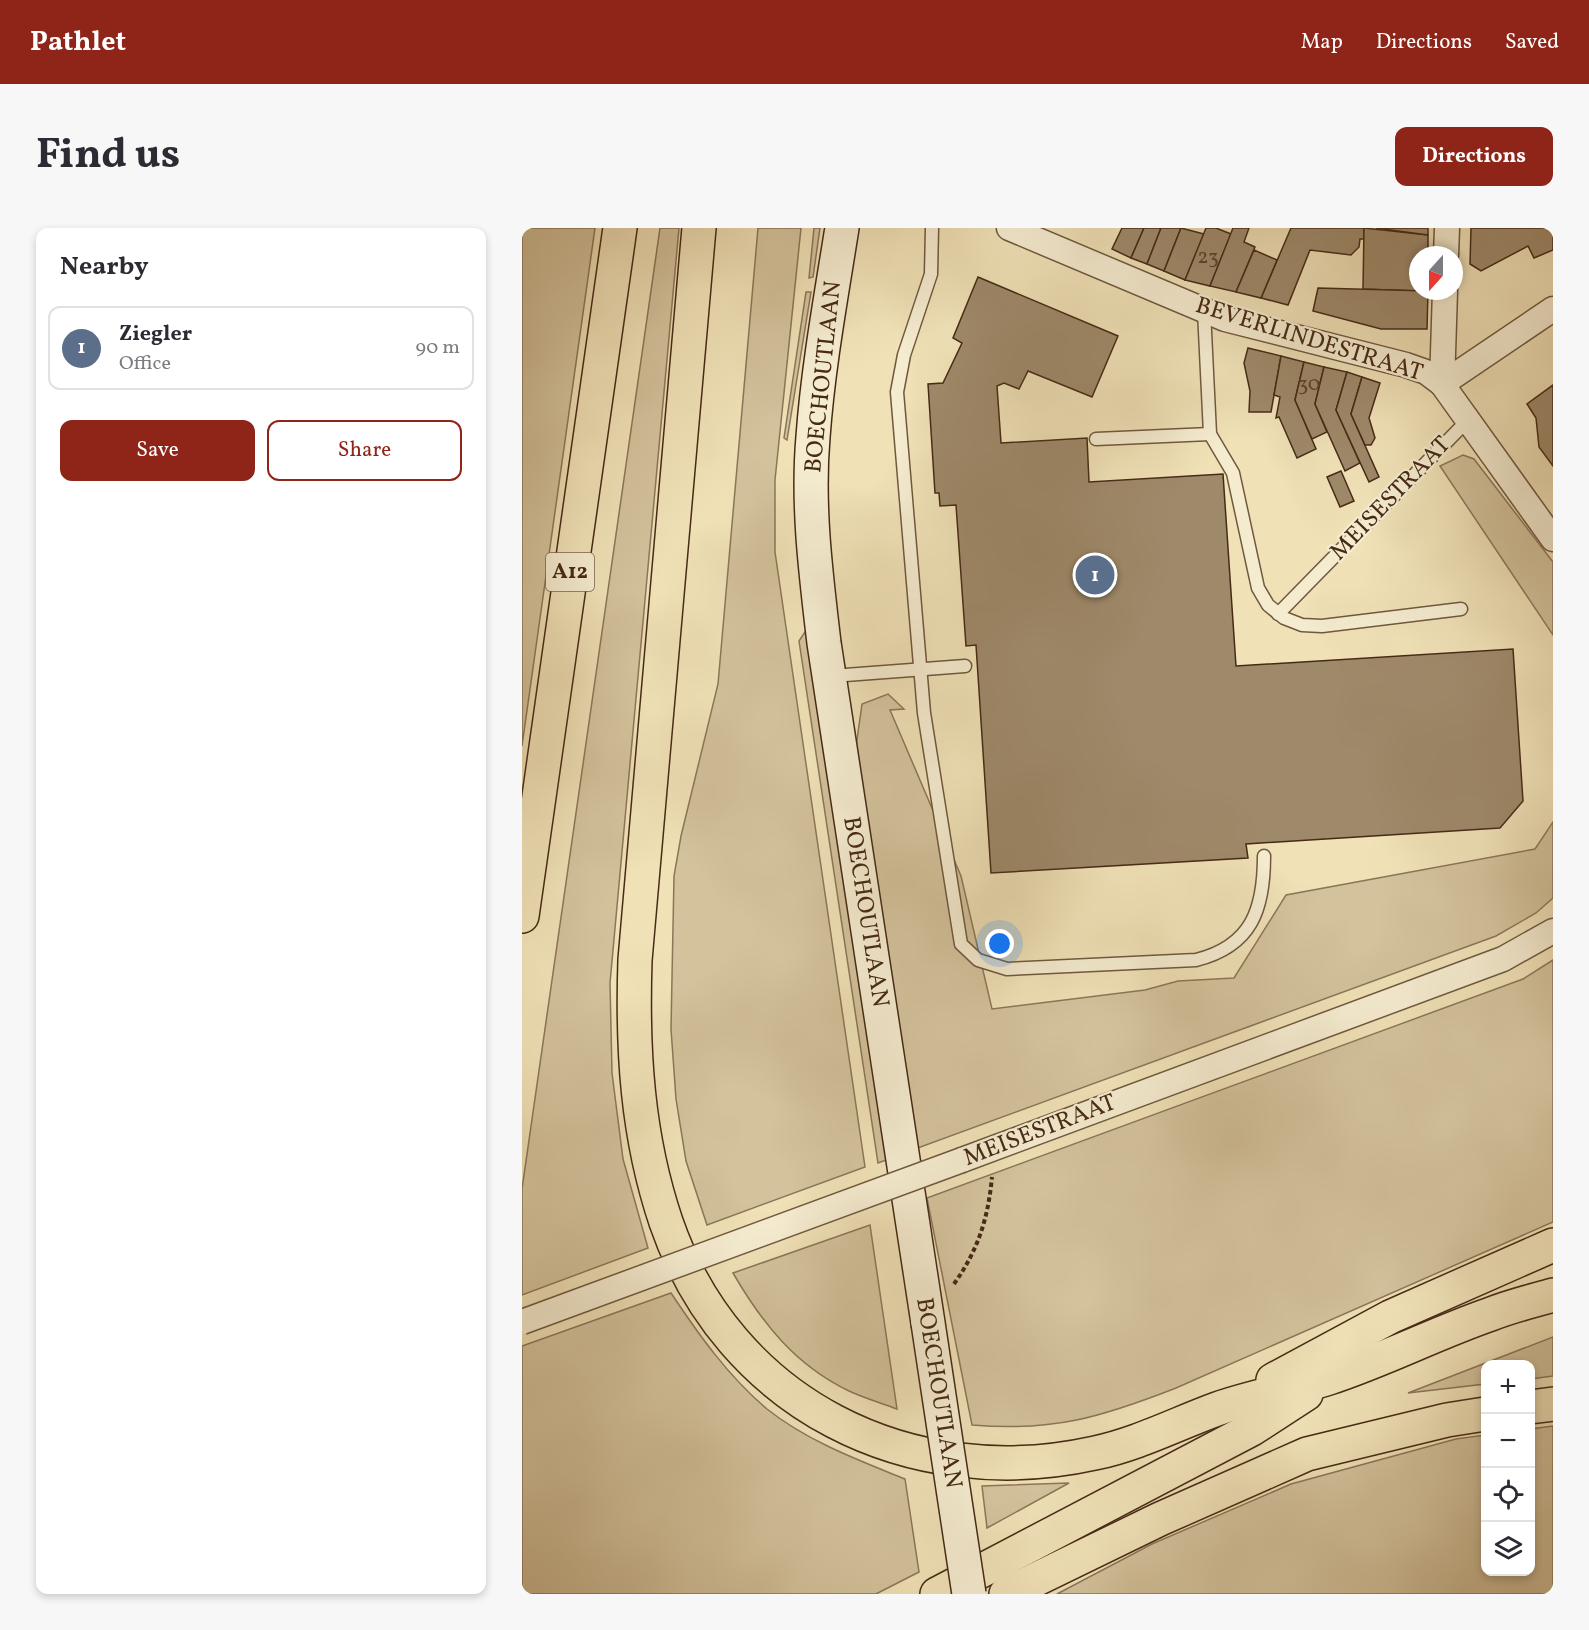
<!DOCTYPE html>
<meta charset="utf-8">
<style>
body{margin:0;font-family:Vollkorn,serif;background:#f7f7f7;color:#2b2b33}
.controls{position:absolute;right:18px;bottom:18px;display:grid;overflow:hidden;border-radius:12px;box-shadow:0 3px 9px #0003}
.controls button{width:54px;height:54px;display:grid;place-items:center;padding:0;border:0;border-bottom:2px solid #e1e1e2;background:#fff;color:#2b2b33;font:30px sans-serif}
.compass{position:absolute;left:887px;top:18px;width:54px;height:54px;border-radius:50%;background:#fff;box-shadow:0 3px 9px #0003;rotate:201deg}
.you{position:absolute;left:478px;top:716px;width:21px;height:21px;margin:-15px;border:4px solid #fff;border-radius:50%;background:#1a73e8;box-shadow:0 0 0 9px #1a73e833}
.badge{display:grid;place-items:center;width:39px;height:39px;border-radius:50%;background:#8f2418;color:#fff;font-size:20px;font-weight:700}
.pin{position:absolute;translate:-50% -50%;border:3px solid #fff;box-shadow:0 2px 6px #0006}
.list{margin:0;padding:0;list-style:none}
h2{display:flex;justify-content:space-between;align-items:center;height:78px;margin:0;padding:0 24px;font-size:26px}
h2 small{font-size:20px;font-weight:400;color:#7c7c81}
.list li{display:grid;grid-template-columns:39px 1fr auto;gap:18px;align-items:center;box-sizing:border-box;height:84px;margin:0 12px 12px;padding:0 12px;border:2px solid #e1e1e2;border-radius:12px}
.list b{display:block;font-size:22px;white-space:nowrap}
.list p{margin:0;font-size:20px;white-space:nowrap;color:#7c7c81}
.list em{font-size:20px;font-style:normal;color:#7c7c81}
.actions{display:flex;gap:12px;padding:18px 24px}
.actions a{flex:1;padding:14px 0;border:2px solid #8f2418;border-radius:12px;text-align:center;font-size:21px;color:#8f2418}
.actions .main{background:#8f2418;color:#fff}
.icon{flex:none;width:33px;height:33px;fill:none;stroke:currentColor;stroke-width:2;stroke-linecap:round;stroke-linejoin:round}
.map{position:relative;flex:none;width:1031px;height:1366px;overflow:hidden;border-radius:12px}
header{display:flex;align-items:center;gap:36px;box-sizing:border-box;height:84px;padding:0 30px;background:#8f2418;color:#fff}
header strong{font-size:28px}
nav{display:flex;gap:33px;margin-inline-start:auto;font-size:21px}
.intro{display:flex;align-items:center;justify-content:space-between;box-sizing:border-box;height:144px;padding:0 36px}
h1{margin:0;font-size:42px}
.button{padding:15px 27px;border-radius:12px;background:#8f2418;color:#fff;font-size:21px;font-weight:700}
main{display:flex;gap:36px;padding:0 36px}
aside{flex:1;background:#fff;border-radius:12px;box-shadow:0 3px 9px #0003}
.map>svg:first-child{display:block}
.green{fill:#d3c29c;stroke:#8c7659;stroke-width:1.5}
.building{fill:#9e896a;stroke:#462a16;stroke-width:1.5}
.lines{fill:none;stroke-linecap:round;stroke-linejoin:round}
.service-casing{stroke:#70583e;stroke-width:15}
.minor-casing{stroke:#70583e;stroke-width:27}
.secondary-casing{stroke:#462a16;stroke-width:36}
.motorway-casing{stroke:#462a16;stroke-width:36}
.path{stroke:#462a16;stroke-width:4;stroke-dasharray:4.5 3;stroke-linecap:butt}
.service{stroke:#f5ecd0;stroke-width:12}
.minor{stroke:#f5ecd0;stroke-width:24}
.secondary{stroke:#f5ecd0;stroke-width:33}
.motorway{stroke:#f0e1b7;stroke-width:33}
.minor-bridge-casing{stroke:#70583e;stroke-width:27;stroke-linecap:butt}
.secondary-bridge-casing{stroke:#462a16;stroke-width:36;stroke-linecap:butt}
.minor-bridge{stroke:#f5ecd0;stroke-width:24}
.secondary-bridge{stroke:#f5ecd0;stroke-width:33}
.labels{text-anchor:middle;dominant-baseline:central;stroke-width:4.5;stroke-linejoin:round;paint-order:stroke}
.number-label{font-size:21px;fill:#5c422b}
.shield{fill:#f5ecd0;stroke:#7a644e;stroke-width:1.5}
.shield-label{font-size:22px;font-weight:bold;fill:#462a16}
.street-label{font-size:24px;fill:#462a16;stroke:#f5ecd0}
</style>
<header>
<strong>Pathlet</strong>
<nav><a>Map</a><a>Directions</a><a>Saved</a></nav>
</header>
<div class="intro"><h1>Find us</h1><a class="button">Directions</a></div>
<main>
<aside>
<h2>Nearby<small></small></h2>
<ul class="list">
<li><span class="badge" style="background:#5c6f8a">1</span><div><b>Ziegler</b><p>Office</p></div><em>90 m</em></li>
</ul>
<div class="actions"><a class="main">Save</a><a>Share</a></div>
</aside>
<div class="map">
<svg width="1031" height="1366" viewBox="0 0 1031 1366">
<rect width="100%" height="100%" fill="#f0e1b7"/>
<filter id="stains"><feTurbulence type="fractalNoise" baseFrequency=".00333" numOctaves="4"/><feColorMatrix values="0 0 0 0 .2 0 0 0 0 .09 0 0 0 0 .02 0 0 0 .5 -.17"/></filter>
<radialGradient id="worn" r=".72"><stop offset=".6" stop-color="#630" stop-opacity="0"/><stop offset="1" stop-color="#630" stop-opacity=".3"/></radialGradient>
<g class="green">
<path d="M 0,0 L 73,0 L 0,518 Z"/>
<path d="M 138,0 L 157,0 L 88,755 L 90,845 L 101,931 L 126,1020 L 0,1067 L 0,961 Z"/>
<path d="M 236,0 L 279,0 L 253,252 L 253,324 L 343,939 L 185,997 L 164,933 L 154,871 L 149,801 L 152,648 L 159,608 L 196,456 Z"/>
<path d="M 292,0 L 298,0 L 291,49 L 287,50 Z"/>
<path d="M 284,64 L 289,64 L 265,212 L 262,210 Z"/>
<path d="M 941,227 L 952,231 L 1031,334 L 1031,407 L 918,238 Z"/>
<path d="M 285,401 L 367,931 L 356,935 L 277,413 Z"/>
<path d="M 366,466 L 382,481 L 368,482 L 439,648 L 470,781 L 623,762 L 656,753 L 712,750 L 764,667 L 1013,621 L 1031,594 L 1031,670 L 1014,685 L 974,708 L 393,921 L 333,526 L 340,476 Z"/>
<path d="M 1031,732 L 1031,994 L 654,1160 C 580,1189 531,1204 450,1197 L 405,970 L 1001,751 Z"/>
<path d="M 348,997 L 375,1181 C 359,1175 342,1170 327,1163 C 273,1137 240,1095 211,1045 Z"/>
<path d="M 149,1065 C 177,1107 206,1148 245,1181 C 285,1213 336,1232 383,1251 L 397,1344 L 354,1366 L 0,1366 L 0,1118 Z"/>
<path d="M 1031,1109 L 1031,1148 L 1009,1151 L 1008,1136 L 963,1136 L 963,1156 L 886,1165 Z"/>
<path d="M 1031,1198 L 1031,1366 L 535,1366 L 630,1316 L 769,1256 L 934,1211 L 963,1207 L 963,1344 L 1008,1344 L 1009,1201 Z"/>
<path d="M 547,1255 L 465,1300 L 460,1258 Z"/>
</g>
<g class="building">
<path d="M 600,0 L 622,0 L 609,30 L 590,21 Z"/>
<path d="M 622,0 L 639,0 L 625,36 L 609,30 Z"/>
<path d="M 639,0 L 659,0 L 642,43 L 625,36 Z"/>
<path d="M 659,0 L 682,6 L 663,52 L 642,43 Z"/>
<path d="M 684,0 L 694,0 L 709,6 L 688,58 L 663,52 Z"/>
<path d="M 711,0 L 727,0 L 722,14 L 733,19 L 714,64 L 688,58 Z"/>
<path d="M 769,0 L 842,0 L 842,11 L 838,11 L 837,19 L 829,27 L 788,22 L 766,77 L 739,70 Z"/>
<path d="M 842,0 L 906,7 L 906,27 L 896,27 L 896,63 L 841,61 Z"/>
<path d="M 854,0 L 906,0 L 906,7 Z"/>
<path d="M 949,0 L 1031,0 L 1031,22 L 1012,30 L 1006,18 L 959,43 L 948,36 Z"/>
<path d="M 732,22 L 755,32 L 739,70 L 714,64 Z"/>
<path d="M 456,49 L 596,108 L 570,169 L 506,143 L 497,161 L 482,155 L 475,158 L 479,215 L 565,210 L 567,254 L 701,246 L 714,438 L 991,421 L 1001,573 L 978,600 L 724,616 L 726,630 L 469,645 L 454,417 L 444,418 L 434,277 L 418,278 L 417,265 L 413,265 L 406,156 L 421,155 L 440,115 L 431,110 Z"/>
<path d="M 796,60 L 906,63 L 905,101 L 859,101 L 791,83 Z"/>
<path d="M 726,120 L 759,128 L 749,184 L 727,184 L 728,163 L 722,135 Z"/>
<path d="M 759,128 L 782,134 L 773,172 L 794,221 L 775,230 L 757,189 L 754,190 L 758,169 L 752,167 Z"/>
<path d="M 782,134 L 802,139 L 793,176 L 805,204 L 790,211 L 773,172 Z"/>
<path d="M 802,139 L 825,144 L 814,182 L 838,235 L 823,243 L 793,176 Z"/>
<path d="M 825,144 L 840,149 L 829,186 L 857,249 L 847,254 L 814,182 Z"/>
<path d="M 840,149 L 858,155 L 847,190 L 853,210 L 849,217 L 843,217 L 829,186 Z"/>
<path d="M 1031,157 L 1031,238 L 1017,219 L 1014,190 L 1005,176 Z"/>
<path d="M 819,243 L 832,273 L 818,279 L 805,249 Z"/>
</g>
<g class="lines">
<defs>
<g id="service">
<path d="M 410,0 L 409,46 L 382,127 L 375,164 L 402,485 L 439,716 L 456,732 L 485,741 L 674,732 C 730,718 742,681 742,628"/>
<path d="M 682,83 L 688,206 L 711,245 L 736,360 L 746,377 L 762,390 L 780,397 L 800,398 L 939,381"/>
<path d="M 574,211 L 688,206"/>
<path d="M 756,386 L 946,192"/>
<path d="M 310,448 L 443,438"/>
</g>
<g id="minor">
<path d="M 487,0 L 703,91 L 884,137 L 904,144 L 920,156 L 1031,311"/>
<path d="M 924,27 L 925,0"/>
<path d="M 920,156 L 1031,81"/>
<path d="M 920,156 L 923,63"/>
<path d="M 440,932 L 981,731 L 1031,703"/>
</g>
<path id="secondary" d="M 320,0 C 309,69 296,140 291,209 C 285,278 294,347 302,415 L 406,1095"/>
<g id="motorway">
<path d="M 177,0 L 113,732 C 110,822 115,908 144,994 C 207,1177 388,1266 573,1225 C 616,1216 654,1196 695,1181 C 731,1168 770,1162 807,1150 C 862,1132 914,1105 969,1086 C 989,1078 1010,1073 1031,1067"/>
<path d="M 0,688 L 98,0"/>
<path d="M 751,1152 L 868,1089 L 1031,1017"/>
<path d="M 1008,1179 L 1031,1176"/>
<path d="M 415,1366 L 730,1201 L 784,1166"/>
<path d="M 484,1366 L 638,1291 L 785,1226 L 925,1192 L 963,1186"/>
</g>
</defs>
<use href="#service" class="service-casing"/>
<use href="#minor" class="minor-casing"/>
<use href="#secondary" class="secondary-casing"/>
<use href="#motorway" class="motorway-casing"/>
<path class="path" d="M 432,1056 C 456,1022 466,991 470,949"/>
<use href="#service" class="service"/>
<use href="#minor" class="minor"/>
<use href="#secondary" class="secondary"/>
<use href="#motorway" class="motorway"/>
<defs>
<path id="minor-bridge" d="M 0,1094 L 440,932"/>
<path id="secondary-bridge" d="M 406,1095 L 447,1366"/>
</defs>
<use href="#minor-bridge" class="minor-bridge-casing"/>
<use href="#secondary-bridge" class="secondary-bridge-casing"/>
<use href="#minor-bridge" class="minor-bridge"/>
<use href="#secondary-bridge" class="secondary-bridge"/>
</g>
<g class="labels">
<g class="number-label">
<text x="686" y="29">23</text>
<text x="787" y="156">30</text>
</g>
<rect class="shield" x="24" y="325" width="48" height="38" rx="4.5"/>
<g class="shield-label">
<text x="48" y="344">A12</text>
</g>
<g class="street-label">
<text transform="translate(787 112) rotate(17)">BEVERLINDESTRAAT</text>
<text transform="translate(302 149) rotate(-84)">BOECHOUTLAAN</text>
<text transform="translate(869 271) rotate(-46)">MEISESTRAAT</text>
<text transform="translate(343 684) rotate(81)">BOECHOUTLAAN</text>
<text transform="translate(518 903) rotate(-21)">MEISESTRAAT</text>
<text transform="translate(416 1165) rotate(81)">BOECHOUTLAAN</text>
</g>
</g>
<rect width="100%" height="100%" filter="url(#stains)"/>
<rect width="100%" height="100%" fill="url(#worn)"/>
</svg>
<div class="controls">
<button>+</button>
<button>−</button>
<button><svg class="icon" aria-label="locate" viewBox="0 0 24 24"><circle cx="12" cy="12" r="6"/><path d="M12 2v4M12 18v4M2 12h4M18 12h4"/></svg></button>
<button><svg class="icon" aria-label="layers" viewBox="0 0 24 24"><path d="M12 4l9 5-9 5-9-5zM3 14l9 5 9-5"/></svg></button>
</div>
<svg class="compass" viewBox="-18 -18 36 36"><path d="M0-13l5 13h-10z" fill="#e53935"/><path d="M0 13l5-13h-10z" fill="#7c7c81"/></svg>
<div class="you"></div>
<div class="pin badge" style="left:573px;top:347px;background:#5c6f8a">1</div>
</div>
</main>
